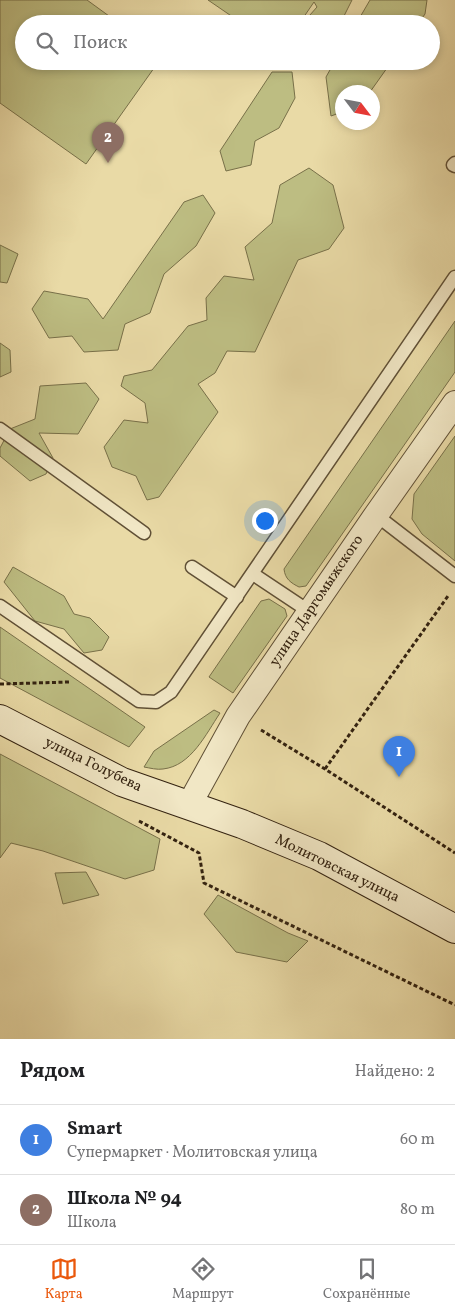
<!DOCTYPE html>
<html lang="ru">
<meta charset="utf-8">
<style>
body{margin:0;font-family:Vollkorn,serif;background:#f6f6f6;color:#202124}
.compass{position:absolute;left:335px;top:85px;width:45px;height:45px;border-radius:50%;background:#fff;box-shadow:0 2px 8px #0003;rotate:122deg}
.you{position:absolute;left:264px;top:520px;width:18px;height:18px;margin:-12px;border:4px solid #fff;border-radius:50%;background:#1a73e8;box-shadow:0 0 0 8px #1a73e833}
.badge{display:grid;place-items:center;width:32px;height:32px;border-radius:50%;background:#ea580c;color:#fff;font-size:16px;font-weight:700}
.pin{position:absolute;translate:-50% -41px;filter:drop-shadow(0 1px 2px #0008)}
.pin::after{content:'';position:absolute;top:26px;width:18px;height:15px;background:inherit;clip-path:polygon(0 0,100% 0,50% 100%)}
.list{margin:0;padding:0;list-style:none}
h2{display:flex;justify-content:space-between;align-items:center;height:65px;margin:0;padding:0 20px;font-size:21px}
h2 small{font-size:16px;font-weight:400;color:#757577}
.list li{display:grid;grid-template-columns:32px 1fr auto;gap:15px;align-items:center;box-sizing:border-box;height:70px;padding:0 20px;border-top:1px solid #e0e0e0}
.list b{display:block;font-size:19px;white-space:nowrap}
.list p{margin:0;font-size:16px;white-space:nowrap;color:#757577}
.list em{font-size:16px;font-style:normal;color:#757577}
.icon{flex:none;width:28px;height:28px;fill:none;stroke:currentColor;stroke-width:2;stroke-linecap:round;stroke-linejoin:round}
.map{position:relative;flex:none;width:455px;height:1039px;overflow:hidden}
.search{position:absolute;background:#fff;box-shadow:0 2px 8px #0003;left:15px;right:15px;top:15px;height:55px;display:flex;align-items:center;gap:12px;box-sizing:border-box;padding:0 18px;border-radius:28px;color:#757577;font-size:19px}
.sheet{height:205px;background:#fff}
nav{display:flex;justify-content:space-around;align-items:center;box-sizing:border-box;height:70px;border-top:1px solid #e0e0e0;background:#fff;font-size:14px;color:#757577}
nav a{display:grid;justify-items:center;gap:2px}
nav .on{color:#ea580c}
.map>svg:first-child{display:block}
.green{fill:#bdbd82;stroke:#787049}
.lines{fill:none;stroke-linecap:round;stroke-linejoin:round}
.lane-casing{stroke:#605036;stroke-width:15}
.street-casing{stroke:#605036;stroke-width:26}
.secondary-casing{stroke:#332210;stroke-width:30}
.path{stroke:#332210;stroke-width:3;stroke-dasharray:4 2.5;stroke-linecap:butt}
.lane{stroke:#f1e7c5;stroke-width:12}
.street{stroke:#f1e7c5;stroke-width:24}
.secondary{stroke:#f1e7c5;stroke-width:28}
.labels{text-anchor:middle;dominant-baseline:central;stroke-width:4;stroke-linejoin:round;paint-order:stroke}
.street-label{font-size:15px;fill:#332210;stroke:#f1e7c5}
</style>
<div class="map">
<svg width="455" height="1039" viewBox="0 0 455 1039">
<rect width="100%" height="100%" fill="#e9daa6"/>
<filter id="stains"><feTurbulence type="fractalNoise" baseFrequency=".004" numOctaves="4"/><feColorMatrix values="0 0 0 0 .2 0 0 0 0 .09 0 0 0 0 .02 0 0 0 .5 -.17"/></filter>
<radialGradient id="worn" r=".72"><stop offset=".6" stop-color="#630" stop-opacity="0"/><stop offset="1" stop-color="#630" stop-opacity=".3"/></radialGradient>
<g class="green">
<path d="M 0,0 L 87,0 L 120,24 L 24,24 L 24,61 L 159,61 L 86,164 L 0,103 Z"/>
<path d="M 208,0 L 352,0 L 340,24 L 302,24 L 317,7 L 314,2 L 299,24 L 243,24 Z"/>
<path d="M 370,0 L 427,0 L 425,14 L 418,24 L 356,24 Z"/>
<path d="M 335,61 L 392,61 L 370,92 L 342,92 L 342,112 L 331,116 L 326,77 Z"/>
<path d="M 272,72 L 292,72 L 295,98 L 279,128 L 255,141 L 251,165 L 226,171 L 220,151 Z"/>
<path d="M 309,168 L 333,185 L 344,228 L 329,249 L 298,260 L 255,352 L 227,351 L 215,373 L 198,384 L 218,412 L 159,497 L 147,500 L 136,476 L 112,467 L 104,447 L 124,420 L 148,423 L 145,403 L 121,386 L 124,376 L 152,370 L 188,326 L 207,320 L 206,298 L 224,276 L 254,280 L 245,247 L 272,223 L 280,185 Z"/>
<path d="M 203,195 L 215,213 L 196,246 L 164,274 L 150,313 L 125,324 L 118,350 L 84,352 L 72,336 L 49,338 L 32,309 L 44,291 L 88,299 L 103,319 L 184,202 Z"/>
<path d="M 0,245 L 18,254 L 7,283 L 0,282 Z"/>
<path d="M 455,321 L 455,372 L 306,586 L 299,587 C 291,583 285,579 284,569 Z"/>
<path d="M 0,343 L 10,350 L 11,372 L 0,377 Z"/>
<path d="M 86,383 L 99,399 L 78,434 L 39,433 L 53,458 L 46,474 L 30,481 L 0,456 L 0,448 L 10,429 L 35,419 L 40,386 Z"/>
<path d="M 455,436 L 455,561 L 422,534 L 412,519 L 414,494 Z"/>
<path d="M 13,567 L 64,596 L 74,614 L 90,618 L 109,637 L 102,650 L 84,653 L 64,629 L 35,621 L 4,582 Z"/>
<path d="M 269,599 L 285,609 L 287,616 L 233,693 L 209,677 L 261,601 Z"/>
<path d="M 0,627 L 145,727 L 129,747 L 0,678 Z"/>
<path d="M 214,710 L 220,713 C 206,734 191,766 163,769 C 157,770 150,768 144,767 L 154,751 Z"/>
<path d="M 0,754 L 160,839 L 154,870 L 125,879 L 43,851 L 11,843 L 0,858 Z"/>
<path d="M 86,872 L 99,895 L 63,904 L 55,873 Z"/>
<path d="M 218,895 L 288,933 L 308,941 L 287,962 L 236,952 L 204,914 Z"/>
</g>
<g class="lines">
<defs>
<g id="lane">
<path d="M 455,163 L 453,165 L 455,166"/>
<path d="M 0,429 L 144,533"/>
<path d="M 376,515 L 455,576"/>
<path d="M 192,567 L 237,597"/>
<path d="M 253,574 L 310,612"/>
<path d="M 0,606 L 139,701 L 156,702 L 171,692 L 455,277"/>
</g>
<path id="street" d="M 189,805 L 238,716 L 376,515 L 455,403"/>
<path id="secondary" d="M 0,719 L 122,782 L 242,824 L 319,856 L 455,929"/>
</defs>
<use href="#lane" class="lane-casing"/>
<use href="#street" class="street-casing"/>
<use href="#secondary" class="secondary-casing"/>
<g class="path">
<path d="M 0,684 L 69,682"/>
<path d="M 261,730 L 325,769 L 455,853"/>
<path d="M 325,769 L 448,596"/>
<path d="M 139,821 L 199,853 L 204,883 L 455,1005"/>
</g>
<use href="#lane" class="lane"/>
<use href="#street" class="street"/>
<use href="#secondary" class="secondary"/>
</g>
<g class="labels">
<g class="street-label">
<text transform="translate(317 601) rotate(-56)">улица Даргомыжского</text>
<text transform="translate(93 765) rotate(26)">улица Голубева</text>
<text transform="translate(337 869) rotate(26)">Молитовская улица</text>
</g>
</g>
<rect width="100%" height="100%" filter="url(#stains)"/>
<rect width="100%" height="100%" fill="url(#worn)"/>
</svg>
<svg class="compass" viewBox="-18 -18 36 36"><path d="M0-13l5 13h-10z" fill="#e53935"/><path d="M0 13l5-13h-10z" fill="#757577"/></svg>
<div class="you"></div>
<div class="pin badge" style="left:399px;top:777px;background:#3f7fe0">1</div>
<div class="pin badge" style="left:108px;top:163px;background:#8d6e63">2</div>
<div class="search"><svg class="icon" aria-label="search" viewBox="0 0 24 24"><circle cx="10" cy="10" r="6"/><path d="M15 15l6 6"/></svg>Поиск</div>
</div>
<section class="sheet">
<h2>Рядом<small>Найдено: 2</small></h2>
<ul class="list">
<li><span class="badge" style="background:#3f7fe0">1</span><div><b>Smart</b><p>Супермаркет · Молитовская улица</p></div><em>60 m</em></li>
<li><span class="badge" style="background:#8d6e63">2</span><div><b>Школа № 94</b><p>Школа</p></div><em>80 m</em></li>
</ul>
</section>
<nav>
<a class="on"><svg class="icon" aria-label="map" viewBox="0 0 24 24"><path d="M3 6l6-2 6 2 6-2v14l-6 2-6-2-6 2zM9 4v14M15 6v14"/></svg>Карта</a>
<a><svg class="icon" aria-label="directions" viewBox="0 0 24 24"><path d="M12 3l9 9-9 9-9-9zM9 14v-3h6M13 9l2 2-2 2"/></svg>Маршрут</a>
<a><svg class="icon" aria-label="saved" viewBox="0 0 24 24"><path d="M7 4h10v16l-5-4-5 4z"/></svg>Сохранённые</a>
</nav>
